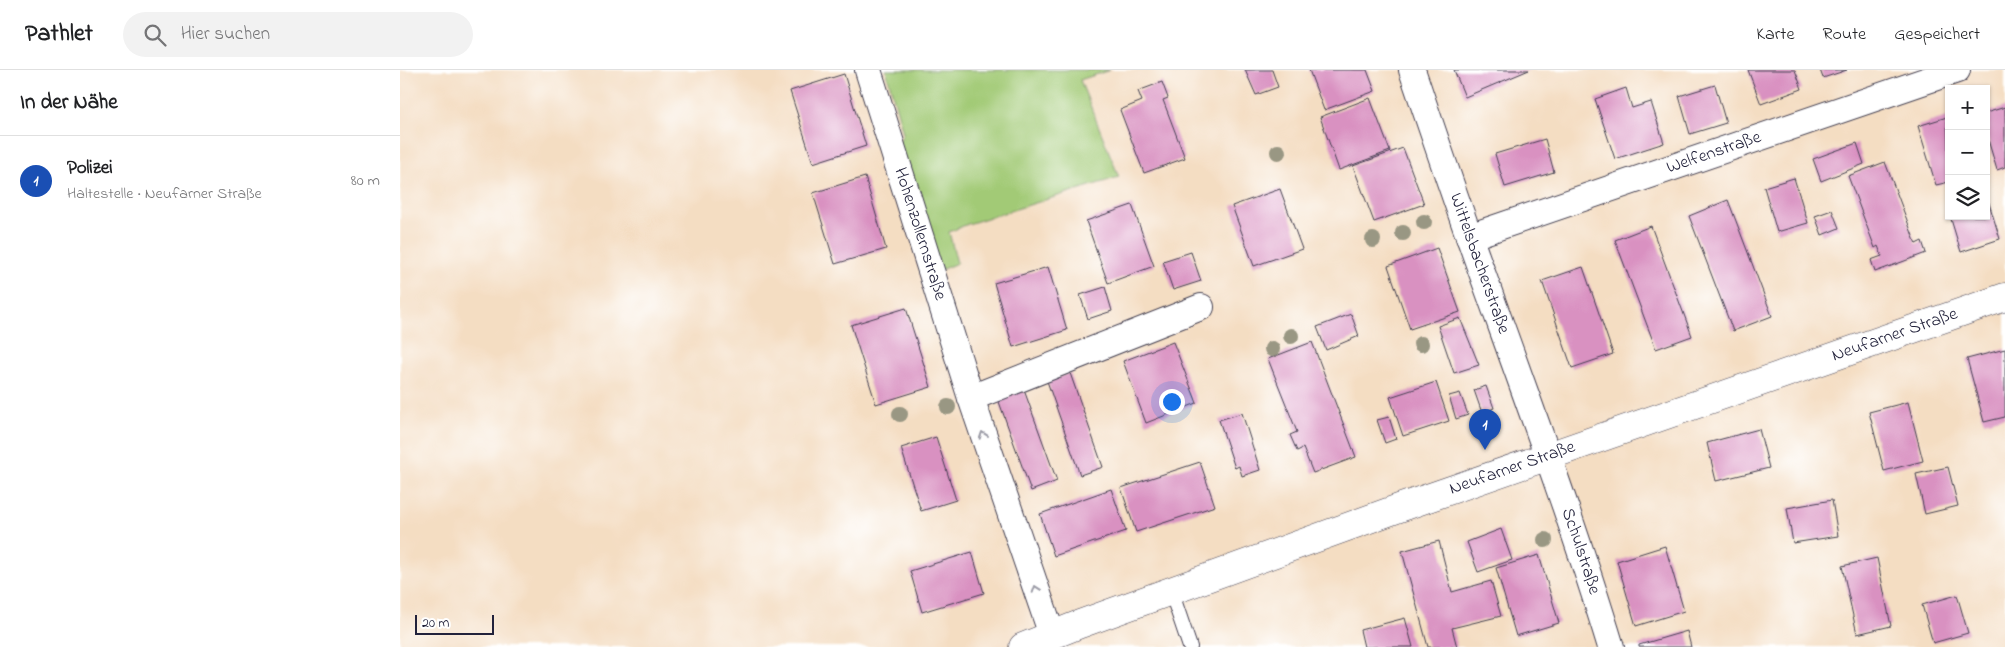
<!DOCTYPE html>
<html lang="de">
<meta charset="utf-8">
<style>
body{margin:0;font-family:"Indie Flower",sans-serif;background:#f2f2f2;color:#202124}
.controls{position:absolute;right:15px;top:15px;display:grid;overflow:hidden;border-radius:0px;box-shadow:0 1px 4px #0004}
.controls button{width:45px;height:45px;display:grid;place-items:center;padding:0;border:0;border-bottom:1px solid #e0e0e0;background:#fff;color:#202124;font:25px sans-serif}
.scale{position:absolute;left:15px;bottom:12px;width:79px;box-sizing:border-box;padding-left:5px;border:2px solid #22223b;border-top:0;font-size:14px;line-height:18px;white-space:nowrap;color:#22223b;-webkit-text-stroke:4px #fff;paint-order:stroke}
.you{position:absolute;left:771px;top:331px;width:18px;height:18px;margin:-12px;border:4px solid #fff;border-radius:50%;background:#1a73e8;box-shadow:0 0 0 8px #1a73e833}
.badge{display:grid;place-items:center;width:32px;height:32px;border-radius:50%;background:#ea580c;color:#fff;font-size:16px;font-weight:700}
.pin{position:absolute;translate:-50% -41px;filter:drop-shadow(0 1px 2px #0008)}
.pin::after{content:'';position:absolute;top:26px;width:18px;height:15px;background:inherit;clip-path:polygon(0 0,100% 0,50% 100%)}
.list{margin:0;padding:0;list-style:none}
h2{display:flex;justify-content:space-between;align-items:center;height:65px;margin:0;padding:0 20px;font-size:21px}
h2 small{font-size:16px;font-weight:400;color:#757577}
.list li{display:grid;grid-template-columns:32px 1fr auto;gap:15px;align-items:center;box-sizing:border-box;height:90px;padding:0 20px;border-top:1px solid #e0e0e0}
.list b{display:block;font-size:19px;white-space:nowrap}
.list p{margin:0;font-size:16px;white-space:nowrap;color:#757577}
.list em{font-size:16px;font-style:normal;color:#757577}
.icon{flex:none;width:28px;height:28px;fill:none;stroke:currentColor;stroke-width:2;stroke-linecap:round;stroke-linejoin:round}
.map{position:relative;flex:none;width:1605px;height:577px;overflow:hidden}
header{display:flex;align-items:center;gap:30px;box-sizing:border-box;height:70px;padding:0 25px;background:#fff;border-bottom:1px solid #e0e0e0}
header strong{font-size:24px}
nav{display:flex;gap:28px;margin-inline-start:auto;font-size:18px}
.search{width:350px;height:45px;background:#f2f2f2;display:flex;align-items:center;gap:12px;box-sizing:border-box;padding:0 18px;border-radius:28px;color:#757577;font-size:19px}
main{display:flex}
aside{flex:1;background:#fff}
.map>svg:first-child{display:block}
.green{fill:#a2ca76;stroke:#627658}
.building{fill:#d991c1}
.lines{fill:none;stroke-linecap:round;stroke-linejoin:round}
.service-casing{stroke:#423e4f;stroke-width:16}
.minor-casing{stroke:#423e4f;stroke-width:28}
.tertiary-casing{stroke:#423e4f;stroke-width:29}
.service{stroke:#fff;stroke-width:14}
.minor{stroke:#fff;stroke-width:26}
.tertiary{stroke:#fff;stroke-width:28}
.tree{fill:#999783}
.oneway{stroke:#9c9ca7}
.labels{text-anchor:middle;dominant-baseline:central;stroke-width:5;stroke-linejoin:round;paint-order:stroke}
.street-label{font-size:18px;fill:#22223b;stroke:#fff}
</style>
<header>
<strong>Pathlet</strong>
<div class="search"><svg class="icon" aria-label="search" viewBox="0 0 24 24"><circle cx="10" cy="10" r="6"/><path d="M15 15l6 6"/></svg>Hier suchen</div>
<nav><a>Karte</a><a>Route</a><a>Gespeichert</a></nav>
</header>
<main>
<aside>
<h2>In der Nähe<small></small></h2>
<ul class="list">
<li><span class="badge" style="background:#1a4fb4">1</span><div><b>Polizei</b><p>Haltestelle · Neufarner Straße</p></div><em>80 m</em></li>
</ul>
</aside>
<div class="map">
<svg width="1605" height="577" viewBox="0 0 1605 577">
<rect width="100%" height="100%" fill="#fff"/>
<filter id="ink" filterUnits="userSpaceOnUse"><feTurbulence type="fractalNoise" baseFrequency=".02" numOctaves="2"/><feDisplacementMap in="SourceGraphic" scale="10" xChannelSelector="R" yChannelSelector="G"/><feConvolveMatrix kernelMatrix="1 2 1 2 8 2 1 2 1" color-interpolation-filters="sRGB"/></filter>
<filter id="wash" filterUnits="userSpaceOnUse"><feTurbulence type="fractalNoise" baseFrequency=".0096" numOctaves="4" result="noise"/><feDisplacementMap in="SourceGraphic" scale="20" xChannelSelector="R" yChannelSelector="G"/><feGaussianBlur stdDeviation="1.12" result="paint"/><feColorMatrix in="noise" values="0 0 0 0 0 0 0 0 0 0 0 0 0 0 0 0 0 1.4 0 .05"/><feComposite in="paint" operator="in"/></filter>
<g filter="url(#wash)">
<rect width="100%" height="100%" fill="#f4ddc2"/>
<path class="green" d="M 486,0 L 710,0 L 680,10 L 719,107 L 568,154 L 549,162 L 557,193 L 538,201 L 498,74 L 503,63 Z"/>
<g id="blocks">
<g class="building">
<path d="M 845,0 L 872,0 L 878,17 L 856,25 Z"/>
<path d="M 909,0 L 967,0 L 975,21 L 924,40 Z"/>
<path d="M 1054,0 L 1129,0 L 1065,27 Z"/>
<path d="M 1348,0 L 1395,0 L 1402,19 L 1361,34 Z"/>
<path d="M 1420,0 L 1447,0 L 1423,8 Z"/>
<path d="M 444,4 L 466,76 L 413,93 L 390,21 Z"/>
<path d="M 762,12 L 768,28 L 763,30 L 785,88 L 744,103 L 720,40 L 742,31 L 738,21 Z"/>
<path d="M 1315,15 L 1326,53 L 1290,64 L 1279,26 Z"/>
<path d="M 1226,18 L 1232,38 L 1251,32 L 1264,73 L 1215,89 L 1195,29 Z"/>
<path d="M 970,28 L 990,81 L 939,100 L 920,47 Z"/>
<path d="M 1605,37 L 1605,97 L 1597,100 L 1586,63 L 1586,43 Z"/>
<path d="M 1547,47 L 1549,112 L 1536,115 L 1518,56 Z"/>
<path d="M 1145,69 L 1154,102 L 1105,117 L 1095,84 Z"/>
<path d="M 1457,73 L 1464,94 L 1421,111 L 1413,89 Z"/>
<path d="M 1003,78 L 1024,134 L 974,152 L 953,96 Z"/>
<path d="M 1485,92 L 1516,174 L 1522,171 L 1526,183 L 1475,202 L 1471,190 L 1482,186 L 1478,176 L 1475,178 L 1448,106 Z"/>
<path d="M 465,107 L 486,179 L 435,194 L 413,123 Z"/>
<path d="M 1394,108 L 1408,153 L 1377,162 L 1364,117 Z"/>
<path d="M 880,119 L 902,179 L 854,196 L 832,136 Z"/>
<path d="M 1328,130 L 1372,246 L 1333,261 L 1289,146 Z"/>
<path d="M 1588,130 L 1600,169 L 1561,182 L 1550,146 L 1586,146 L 1586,131 Z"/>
<path d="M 732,135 L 754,196 L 708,213 L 686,151 Z"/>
<path d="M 1432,140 L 1439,158 L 1422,165 L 1415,146 Z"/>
<path d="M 1251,156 L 1292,266 L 1256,279 L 1215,170 Z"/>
<path d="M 1037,178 L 1060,242 L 1010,259 L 988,196 Z"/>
<path d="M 791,182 L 801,211 L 773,220 L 763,191 Z"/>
<path d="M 648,197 L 667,260 L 613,277 L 594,213 Z"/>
<path d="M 1183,197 L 1213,284 L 1172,298 L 1142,211 Z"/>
<path d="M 705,217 L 712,241 L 688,249 L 680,225 Z"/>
<path d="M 506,238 L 531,317 L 476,334 L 451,255 Z"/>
<path d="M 951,244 L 959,266 L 926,280 L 917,257 Z"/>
<path d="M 1060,248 L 1079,295 L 1054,303 L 1038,256 Z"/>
<path d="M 773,272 L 797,333 L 746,353 L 723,291 Z"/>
<path d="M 912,272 L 956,387 L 913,403 L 903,378 L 897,381 L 890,365 L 897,362 L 868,289 Z"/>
<path d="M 1605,279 L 1605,347 L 1584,352 L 1567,289 Z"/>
<path d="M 670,303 L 703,397 L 680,405 L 647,311 Z"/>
<path d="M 1036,312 L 1049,351 L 1003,366 L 990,327 Z"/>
<path d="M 1086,316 L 1094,338 L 1082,343 L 1074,320 Z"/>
<path d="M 624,320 L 657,411 L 631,421 L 598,329 Z"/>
<path d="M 1060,323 L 1068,345 L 1056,349 L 1049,326 Z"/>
<path d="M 1508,332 L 1523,391 L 1484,401 L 1469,342 Z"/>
<path d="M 842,343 L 860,400 L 842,406 L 839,396 L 835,398 L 819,350 Z"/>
<path d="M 989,347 L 996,369 L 985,373 L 977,350 Z"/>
<path d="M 1359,359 L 1369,398 L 1316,411 L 1307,373 Z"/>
<path d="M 536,367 L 556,430 L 521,441 L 501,378 Z"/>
<path d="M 800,392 L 815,436 L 736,462 L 721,418 Z"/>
<path d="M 1548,397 L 1558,436 L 1525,444 L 1516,404 Z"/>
<path d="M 711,419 L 726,461 L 654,486 L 640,444 Z"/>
<path d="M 1432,430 L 1438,466 L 1393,473 L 1387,438 Z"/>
<path d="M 1101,459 L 1112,490 L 1078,502 L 1067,472 Z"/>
<path d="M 1039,471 L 1052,522 L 1091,511 L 1101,546 L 1052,558 L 1057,577 L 1028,577 L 1002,481 Z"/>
<path d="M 1265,476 L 1284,541 L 1236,556 L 1217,491 Z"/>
<path d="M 572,482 L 584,523 L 522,542 L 510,501 Z"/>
<path d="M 1139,485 L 1159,553 L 1116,566 L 1096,498 Z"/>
<path d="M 1477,488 L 1491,556 L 1457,564 L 1442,496 Z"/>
<path d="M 1557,525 L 1568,563 L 1533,573 L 1522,535 Z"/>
<path d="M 1005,548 L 1013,577 L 964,577 L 960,560 Z"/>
<path d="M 1287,561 L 1291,577 L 1239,577 L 1239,575 Z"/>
</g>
</g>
</g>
<g filter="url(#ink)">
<use href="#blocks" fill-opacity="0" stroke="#423e4f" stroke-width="1"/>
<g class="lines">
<defs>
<path id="service" d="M 771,521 L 790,577"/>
<g id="minor">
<path id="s1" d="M 468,0 L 571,328 L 652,565"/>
<path id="s2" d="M 1012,0 C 1031,56 1050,113 1070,169 C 1118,304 1169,439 1211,577"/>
<path id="s3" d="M 1069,167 L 1557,0"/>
<path d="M 571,328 L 801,237"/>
</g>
<g id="tertiary">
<path id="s4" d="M 623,577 L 680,554 L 1002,437 L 1605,227"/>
</g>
</defs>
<use href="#service" class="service-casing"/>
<use href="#minor" class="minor-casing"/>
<use href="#tertiary" class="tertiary-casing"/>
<use href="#service" class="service"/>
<use href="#minor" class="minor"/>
<use href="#tertiary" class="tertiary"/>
</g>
<g class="tree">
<circle cx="878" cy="82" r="8"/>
<circle cx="1024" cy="152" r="8"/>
<circle cx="1003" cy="163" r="8"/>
<circle cx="973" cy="170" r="8"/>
<circle cx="891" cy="266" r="8"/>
<circle cx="1021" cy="274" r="8"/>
<circle cx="872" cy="279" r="8"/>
<circle cx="548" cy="337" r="8"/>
<circle cx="500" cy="344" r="8"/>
<circle cx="1080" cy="350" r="8"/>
<circle cx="1145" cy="470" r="8"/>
</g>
<defs><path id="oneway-chevron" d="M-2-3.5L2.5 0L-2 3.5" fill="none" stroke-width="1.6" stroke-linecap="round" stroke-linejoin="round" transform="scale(1.25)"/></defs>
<g class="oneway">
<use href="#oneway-chevron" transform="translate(583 365) rotate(-109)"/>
<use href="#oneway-chevron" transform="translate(636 519) rotate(-109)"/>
</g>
</g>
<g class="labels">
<g class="street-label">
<text stroke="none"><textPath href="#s3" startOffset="259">Welfenstraße</textPath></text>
<text stroke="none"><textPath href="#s1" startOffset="172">Hohenzollernstraße</textPath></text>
<text stroke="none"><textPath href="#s2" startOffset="205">Wittelsbacherstraße</textPath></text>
<text stroke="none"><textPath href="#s4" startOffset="926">Neufarner Straße</textPath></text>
<text stroke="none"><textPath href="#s4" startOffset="521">Neufarner Straße</textPath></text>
<text stroke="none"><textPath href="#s2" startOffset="510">Schulstraße</textPath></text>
</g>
</g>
</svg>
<div class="controls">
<button>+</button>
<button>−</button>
<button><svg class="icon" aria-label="layers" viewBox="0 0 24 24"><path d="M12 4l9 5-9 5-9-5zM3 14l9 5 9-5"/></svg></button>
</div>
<div class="scale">20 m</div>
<div class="you"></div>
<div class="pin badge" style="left:1085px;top:380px;background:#1a4fb4">1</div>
</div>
</main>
